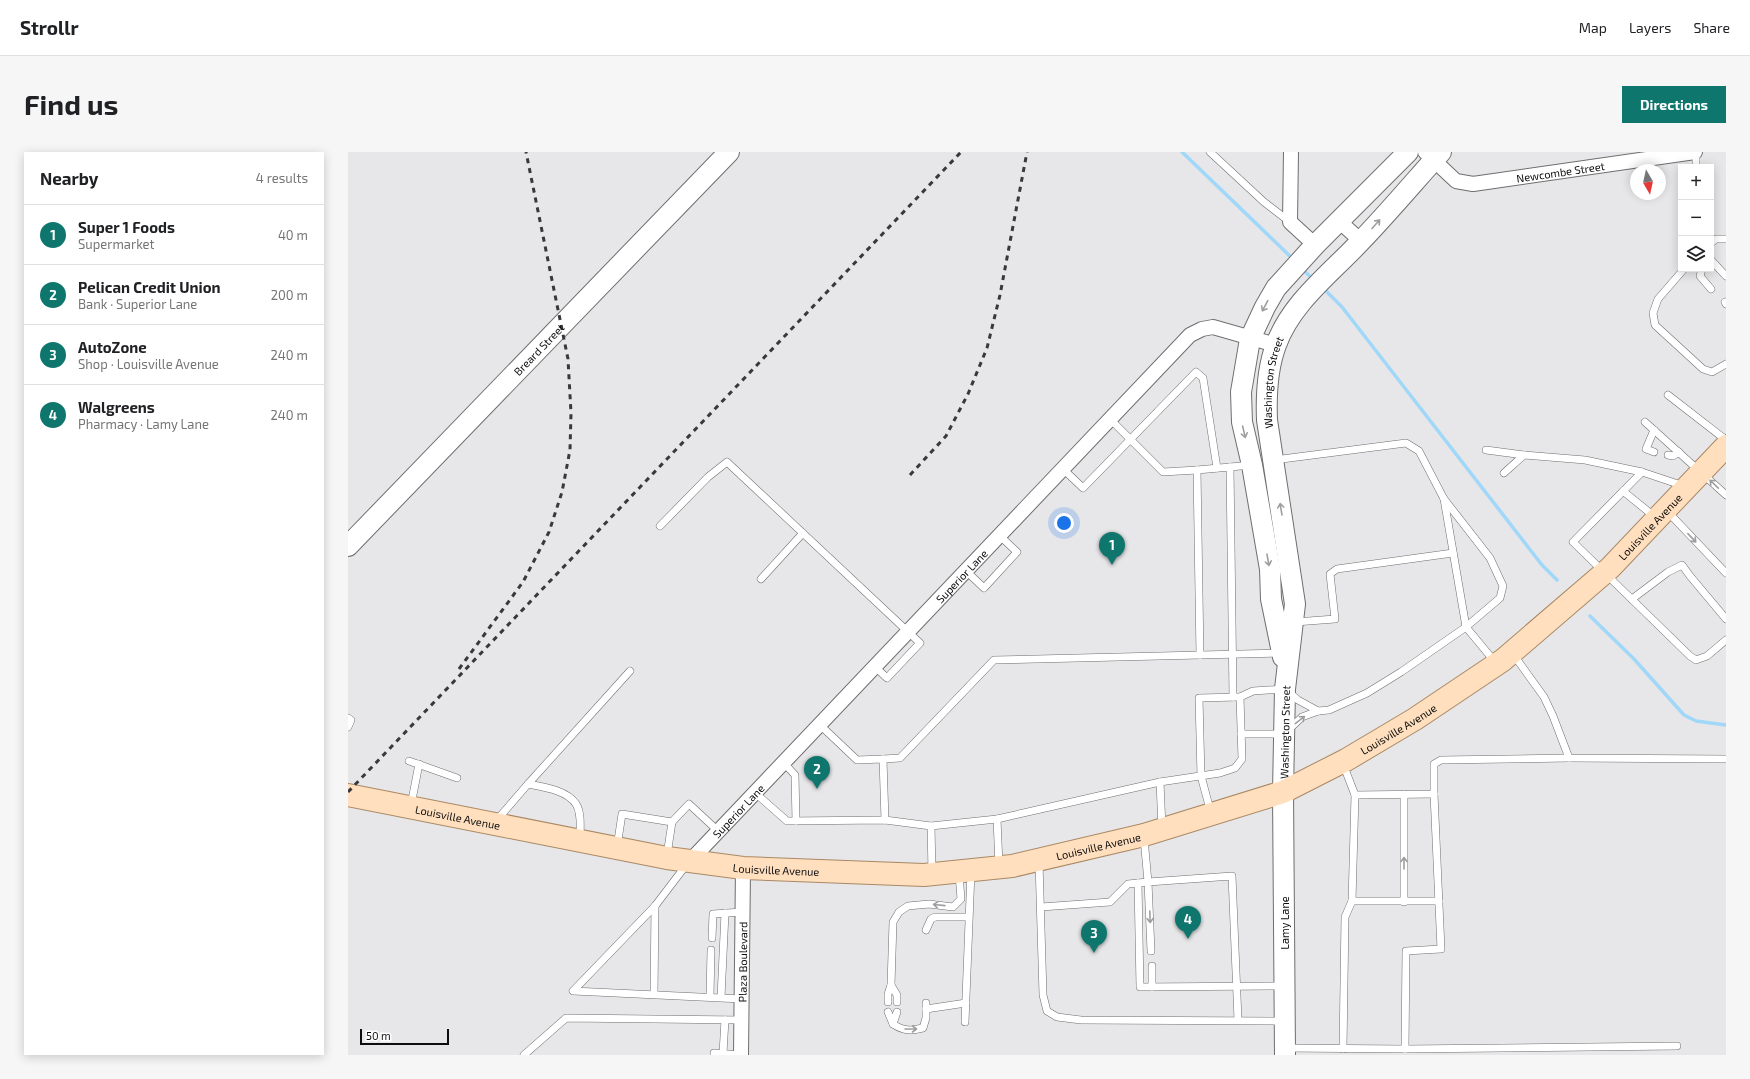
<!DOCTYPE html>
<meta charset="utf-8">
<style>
body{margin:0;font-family:"Exo 2",sans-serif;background:#f6f6f6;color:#202124}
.controls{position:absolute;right:12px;top:12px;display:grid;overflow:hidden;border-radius:0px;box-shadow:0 2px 10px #0003}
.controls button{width:36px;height:36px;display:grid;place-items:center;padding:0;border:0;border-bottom:1px solid #e0e0e0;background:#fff;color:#202124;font:20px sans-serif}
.compass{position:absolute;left:1282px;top:12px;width:36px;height:36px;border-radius:50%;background:#fff;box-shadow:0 2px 10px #0003;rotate:171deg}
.scale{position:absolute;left:12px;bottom:10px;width:89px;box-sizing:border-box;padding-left:4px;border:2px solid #0d0d0e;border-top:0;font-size:11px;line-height:14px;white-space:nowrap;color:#0d0d0e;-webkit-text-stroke:3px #fff;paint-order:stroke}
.you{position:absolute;left:716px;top:371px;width:14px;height:14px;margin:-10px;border:3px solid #fff;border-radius:50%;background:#1a73e8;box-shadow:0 0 0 6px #1a73e833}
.badge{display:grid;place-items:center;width:26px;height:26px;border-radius:50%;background:#0f766e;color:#fff;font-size:13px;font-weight:700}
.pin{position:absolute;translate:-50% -33px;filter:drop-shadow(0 1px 2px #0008)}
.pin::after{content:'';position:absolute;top:21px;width:14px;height:12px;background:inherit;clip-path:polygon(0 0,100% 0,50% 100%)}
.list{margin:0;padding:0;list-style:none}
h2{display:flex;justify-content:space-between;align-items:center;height:52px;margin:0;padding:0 16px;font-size:17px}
h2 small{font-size:13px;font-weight:400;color:#757577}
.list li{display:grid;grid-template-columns:26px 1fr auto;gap:12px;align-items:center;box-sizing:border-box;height:60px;padding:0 16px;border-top:1px solid #e0e0e0}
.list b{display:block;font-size:15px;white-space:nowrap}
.list p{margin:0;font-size:13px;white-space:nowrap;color:#757577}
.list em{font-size:13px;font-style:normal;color:#757577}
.icon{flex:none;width:22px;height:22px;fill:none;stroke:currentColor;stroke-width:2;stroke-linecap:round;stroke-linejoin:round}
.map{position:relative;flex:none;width:1378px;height:903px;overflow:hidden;border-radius:0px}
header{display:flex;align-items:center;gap:24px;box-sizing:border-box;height:56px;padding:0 20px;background:#fff;border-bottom:1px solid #e0e0e0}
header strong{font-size:19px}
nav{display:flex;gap:22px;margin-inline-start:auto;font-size:14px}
.intro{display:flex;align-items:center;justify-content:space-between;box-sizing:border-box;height:96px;padding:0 24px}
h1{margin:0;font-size:28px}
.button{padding:10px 18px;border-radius:0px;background:#0f766e;color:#fff;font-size:14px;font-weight:700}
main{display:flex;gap:24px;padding:0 24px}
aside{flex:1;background:#fff;border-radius:0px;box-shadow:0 2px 10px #0003}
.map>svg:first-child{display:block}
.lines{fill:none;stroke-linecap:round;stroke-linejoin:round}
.stream{stroke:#a1d7f8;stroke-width:3.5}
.lane-casing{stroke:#6e6e6f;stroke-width:8}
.street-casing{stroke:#6e6e6f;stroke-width:16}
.secondary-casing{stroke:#6e6e6f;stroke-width:22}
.primary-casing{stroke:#aa8864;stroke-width:24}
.lane{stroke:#fff;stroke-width:7}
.street{stroke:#fff;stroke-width:14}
.secondary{stroke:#fff;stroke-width:20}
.primary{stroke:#ffdfbe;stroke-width:22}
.rail{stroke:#39393a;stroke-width:3;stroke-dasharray:5 5;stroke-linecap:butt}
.oneway{stroke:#9e9e9f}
.labels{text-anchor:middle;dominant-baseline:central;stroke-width:3.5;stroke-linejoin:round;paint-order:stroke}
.street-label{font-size:11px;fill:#0d0d0e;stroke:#fff}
</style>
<header>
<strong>Strollr</strong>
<nav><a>Map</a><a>Layers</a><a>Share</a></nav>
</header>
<div class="intro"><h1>Find us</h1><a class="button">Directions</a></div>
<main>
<aside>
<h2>Nearby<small>4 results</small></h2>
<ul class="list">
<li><span class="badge">1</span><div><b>Super 1 Foods</b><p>Supermarket</p></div><em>40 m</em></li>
<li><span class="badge">2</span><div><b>Pelican Credit Union</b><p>Bank · Superior Lane</p></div><em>200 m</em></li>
<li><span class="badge">3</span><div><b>AutoZone</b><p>Shop · Louisville Avenue</p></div><em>240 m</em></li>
<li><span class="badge">4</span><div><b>Walgreens</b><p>Pharmacy · Lamy Lane</p></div><em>240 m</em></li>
</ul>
</aside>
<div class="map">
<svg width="1378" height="903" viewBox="0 0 1378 903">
<rect width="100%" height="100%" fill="#e7e7e9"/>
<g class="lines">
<g class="stream">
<path d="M 834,0 L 946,108"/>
<path d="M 954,117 L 966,128"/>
<path d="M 975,136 L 994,155 L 1194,413 L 1209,428"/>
<path d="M 1242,464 L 1286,507 L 1336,563 L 1348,569 L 1378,573"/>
</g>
<defs>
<g id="lane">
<path d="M 862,0 L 916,50 L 942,70"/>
<path d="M 1348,0 L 1348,15"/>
<path d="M 1363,91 L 1368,87 L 1378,87"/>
<path d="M 1363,108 L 1378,124"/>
<path d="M 1336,117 L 1310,147 L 1305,161 L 1307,173 L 1355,217 L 1364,220 L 1378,212"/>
<path d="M 1354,117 L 1352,124 L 1363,137"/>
<path d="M 1377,150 L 1378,152"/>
<path d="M 1320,243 L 1378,288"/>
<path d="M 762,267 L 815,320 L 849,318"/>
<path d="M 1297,270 L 1378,343"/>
<path d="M 1138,298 L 1176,303"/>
<path d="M 1306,300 L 1298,297 L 1306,278"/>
<path d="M 1320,303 L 1325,304 L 1331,300"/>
<path d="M 926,308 L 1058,291 L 1071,299 L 1096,347 L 1118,475 L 1147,510"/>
<path d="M 882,315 L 903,313"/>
<path d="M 714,316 L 735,336 L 848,220 L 855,226 L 869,316"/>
<path d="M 1294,320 L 1225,390 L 1342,504 L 1348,508 L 1359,504 L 1378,488"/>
<path d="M 1156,321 L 1176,303 L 1237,308 L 1294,320 L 1336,334"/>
<path d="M 1275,339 L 1307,365"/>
<path d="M 1319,359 L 1378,421"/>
<path d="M 312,374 L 360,325 L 379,310 L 572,491 L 539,526 L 526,514"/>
<path d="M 617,418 L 636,436 L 669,400 L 651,383"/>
<path d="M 413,427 L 455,381"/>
<path d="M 1284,447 L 1320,420 L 1334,413 L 1342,424 L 1378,467"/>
<path d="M 947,470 L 987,467 L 982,422 L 989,417 L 1105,401"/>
<path d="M 1165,502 L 1196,545 L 1205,564 L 1221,606 L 1378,607"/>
<path d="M 852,503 L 849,318 L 882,315 L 885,545"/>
<path d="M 0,566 L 3,568 L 0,575"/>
<path d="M 471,572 L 509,608 L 535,607 L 537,668"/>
<path d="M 893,582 L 936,582 L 954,565 L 970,559 L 981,558 L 1019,541 L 1053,520 L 1118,475 L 1152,446 L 1155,434 L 1142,406 L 1096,347"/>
<path d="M 535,607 L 552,606 L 646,508 L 933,501"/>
<path d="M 61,609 L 109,626"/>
<path d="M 435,610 L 447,623 L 448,669"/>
<path d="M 995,612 L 1007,643 L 1086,642 L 1086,612 L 1093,608 L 1221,606"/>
<path d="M 812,630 L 814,676"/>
<path d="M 180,632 L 282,519"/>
<path d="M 406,640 L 439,669 L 537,668 L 583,674 L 649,667 L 812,630 L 872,621 L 887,616 L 894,607 L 892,545 L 905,539 L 937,537 L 950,548 L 970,559"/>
<path d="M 63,653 L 71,612"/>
<path d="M 863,661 L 853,624 L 851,546 L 890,545"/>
<path d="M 649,667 L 651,713"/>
<path d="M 148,669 L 180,632 C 195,635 219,638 228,652 C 234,661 232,677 232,687"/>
<path d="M 583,674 L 584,720"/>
<path d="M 269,695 L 274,662 L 324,670 L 341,652 L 369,678"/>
<path d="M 319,703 L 324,670"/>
<path d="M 691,710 L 695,843 L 699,859 L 709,865 L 733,868 L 935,869"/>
<path d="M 339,712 L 307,754 L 225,839 L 394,847"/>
<path d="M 790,731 L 792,835 L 935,834"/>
<path d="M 1004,749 L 1091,749"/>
<path d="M 1056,750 L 1056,642"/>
<path d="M 693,755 L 762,750 L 780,732 L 800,730 L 796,686"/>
<path d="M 578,778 L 583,767 L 587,765 L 620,765"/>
<path d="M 364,786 L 365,762 L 394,760"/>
<path d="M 803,799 L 800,730 L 884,724 L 890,868"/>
<path d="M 804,814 L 804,835"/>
<path d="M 306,842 L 307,754"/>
<path d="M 362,844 L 363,798"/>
<path d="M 373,845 L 377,761"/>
<path d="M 540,850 L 540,842 L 543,833"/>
<path d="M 549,850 L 549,843 L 543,833 L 545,770 L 551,760 L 560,754 L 581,752 L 605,755 L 613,747 L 611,721"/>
<path d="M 578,857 L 618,851"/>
<path d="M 540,860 L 545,872"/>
<path d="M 549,860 L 545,872 C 555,879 563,879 575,876 L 578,866 L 578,851"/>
<path d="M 617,870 L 623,720"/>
<path d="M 937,896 L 1057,897 L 1329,894"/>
<path d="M 995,897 L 997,765 L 1004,749 L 1007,643"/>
<path d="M 1057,897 L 1058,799 L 1093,797 L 1086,642"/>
<path d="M 375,901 L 377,868"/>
<path d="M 176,903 L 218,866 L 393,868"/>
<path d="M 366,903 L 366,901 L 393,903"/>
</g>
<g id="street">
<path d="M 943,0 L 942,70 L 967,93"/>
<path id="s1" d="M 1077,0 L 1108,29 L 1125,32 L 1347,0"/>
<path d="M 991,69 L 1013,89"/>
<path id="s2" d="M 341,710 L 842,183 L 854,177 L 865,175 L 928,193"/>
<path id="s3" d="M 393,903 L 395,716"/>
</g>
<g id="secondary">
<path id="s4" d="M 0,394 L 381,0"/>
<path d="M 935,505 L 923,447 L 922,417 L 904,313 L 894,270 L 893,240 L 902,187 L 917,155 L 928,136 L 967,93 L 1060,0"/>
<path id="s5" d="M 937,903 L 935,640 L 937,537 L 947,452 L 919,268 C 918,243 919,217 928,193 C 943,151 982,122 1012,90 C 1040,61 1066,30 1093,0"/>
</g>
<g id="primary">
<path id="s6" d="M 0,643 L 319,706 L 395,716 L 576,723 L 664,714 L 796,683 L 935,640 L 998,608 L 1067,567 L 1155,508 L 1262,416 L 1378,294"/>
</g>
</defs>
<use href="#lane" class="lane-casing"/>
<use href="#street" class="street-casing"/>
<use href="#secondary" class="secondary-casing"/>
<use href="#primary" class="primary-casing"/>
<use href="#lane" class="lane"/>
<use href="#street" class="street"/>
<use href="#secondary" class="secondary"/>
<use href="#primary" class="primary"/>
<g class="rail">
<path d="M 562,323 L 598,284 L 620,242 L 639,196 L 652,143 L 679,0"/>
<path d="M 111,517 L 175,430 L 201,380 L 214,340 L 222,298 L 223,261 L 220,207 L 178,0"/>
<path d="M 0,640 L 613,0"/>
</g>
</g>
<defs><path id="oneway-shaft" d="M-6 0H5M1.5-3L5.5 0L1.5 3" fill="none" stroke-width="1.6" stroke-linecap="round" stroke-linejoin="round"/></defs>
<g class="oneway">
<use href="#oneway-shaft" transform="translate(1028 72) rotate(-48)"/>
<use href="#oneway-shaft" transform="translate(917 154) rotate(118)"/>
<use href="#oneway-shaft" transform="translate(896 280) rotate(77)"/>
<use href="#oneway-shaft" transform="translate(1366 332) rotate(-136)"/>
<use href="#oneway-shaft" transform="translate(933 357) rotate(-99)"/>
<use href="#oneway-shaft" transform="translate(1344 386) rotate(47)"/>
<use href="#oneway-shaft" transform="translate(920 408) rotate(80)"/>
<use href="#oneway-shaft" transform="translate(952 568) rotate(-38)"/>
<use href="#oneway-shaft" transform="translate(1056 711) rotate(-90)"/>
<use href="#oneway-shaft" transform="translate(591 753) rotate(-174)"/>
<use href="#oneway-shaft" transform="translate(802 765) rotate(88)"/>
<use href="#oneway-shaft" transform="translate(563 877)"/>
</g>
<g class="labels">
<g class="street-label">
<text stroke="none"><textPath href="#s1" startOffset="148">Newcombe Street</textPath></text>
<text stroke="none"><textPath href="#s4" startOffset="274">Breard Street</textPath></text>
<text stroke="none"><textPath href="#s5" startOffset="676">Washington Street</textPath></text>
<text stroke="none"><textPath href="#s6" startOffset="1408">Louisville Avenue</textPath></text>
<text stroke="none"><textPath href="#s2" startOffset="395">Superior Lane</textPath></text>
<text stroke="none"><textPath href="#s6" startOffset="1084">Louisville Avenue</textPath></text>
<text stroke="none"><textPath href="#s5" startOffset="323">Washington Street</textPath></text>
<text stroke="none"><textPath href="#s2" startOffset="71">Superior Lane</textPath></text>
<text stroke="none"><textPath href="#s6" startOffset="112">Louisville Avenue</textPath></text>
<text stroke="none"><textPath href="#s6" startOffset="760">Louisville Avenue</textPath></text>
<text stroke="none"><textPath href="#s6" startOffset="435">Louisville Avenue</textPath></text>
<text transform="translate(936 771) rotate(-90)">Lamy Lane</text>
<text stroke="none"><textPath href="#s3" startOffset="93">Plaza Boulevard</textPath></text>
</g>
</g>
</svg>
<div class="controls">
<button>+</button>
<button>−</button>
<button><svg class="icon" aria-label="layers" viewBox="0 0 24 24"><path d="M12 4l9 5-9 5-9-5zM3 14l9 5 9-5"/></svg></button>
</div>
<svg class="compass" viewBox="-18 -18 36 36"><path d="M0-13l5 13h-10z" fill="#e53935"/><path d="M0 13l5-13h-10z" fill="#757577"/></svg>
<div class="scale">50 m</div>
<div class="you"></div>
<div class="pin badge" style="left:764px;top:413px">1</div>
<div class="pin badge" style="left:469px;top:637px">2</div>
<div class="pin badge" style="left:746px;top:801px">3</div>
<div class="pin badge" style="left:840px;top:787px">4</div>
</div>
</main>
